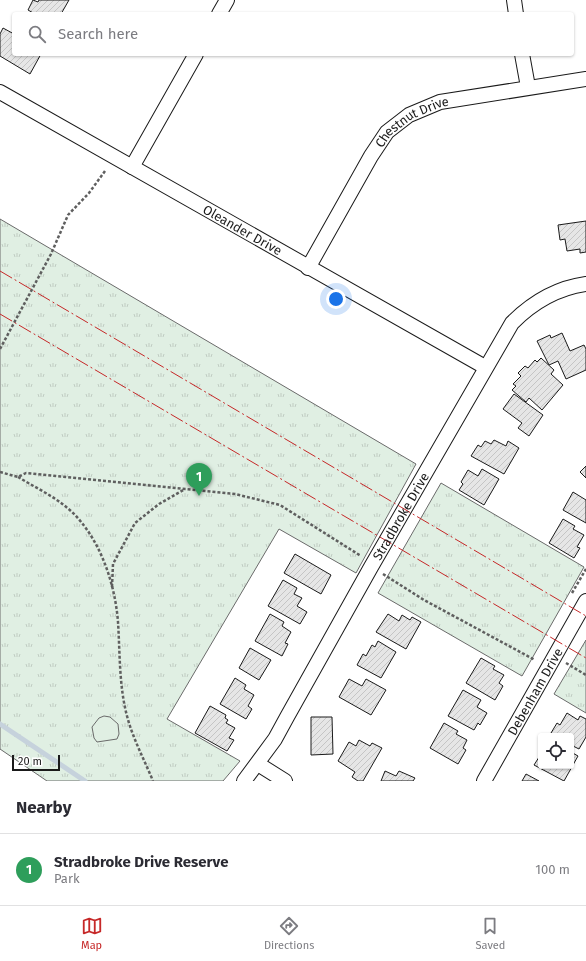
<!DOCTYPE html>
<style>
body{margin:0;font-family:"Fira Sans",sans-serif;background:#f7f7f7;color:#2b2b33}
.controls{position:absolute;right:12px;bottom:12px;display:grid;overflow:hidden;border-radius:4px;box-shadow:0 1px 3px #0004}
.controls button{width:36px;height:36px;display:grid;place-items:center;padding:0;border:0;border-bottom:1px solid #e1e1e2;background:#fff;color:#2b2b33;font:20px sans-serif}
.scale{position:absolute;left:12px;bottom:10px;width:48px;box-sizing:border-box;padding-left:4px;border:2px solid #1a1a1a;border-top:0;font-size:11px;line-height:14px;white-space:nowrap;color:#1a1a1a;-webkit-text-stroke:3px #fff;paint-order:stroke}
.you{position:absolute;left:336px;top:299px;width:14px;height:14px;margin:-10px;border:3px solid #fff;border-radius:50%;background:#1a73e8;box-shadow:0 0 0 6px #1a73e833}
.badge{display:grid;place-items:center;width:26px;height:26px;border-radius:50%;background:#c62828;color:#fff;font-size:13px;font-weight:700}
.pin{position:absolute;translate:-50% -33px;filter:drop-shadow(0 1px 2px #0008)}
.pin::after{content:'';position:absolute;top:21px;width:14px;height:12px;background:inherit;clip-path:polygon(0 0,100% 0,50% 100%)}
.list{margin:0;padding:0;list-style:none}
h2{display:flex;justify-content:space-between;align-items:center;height:52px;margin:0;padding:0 16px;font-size:17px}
h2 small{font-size:13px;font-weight:400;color:#7c7c81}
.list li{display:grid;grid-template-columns:26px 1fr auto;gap:12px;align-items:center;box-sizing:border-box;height:72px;padding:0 16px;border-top:1px solid #e1e1e2}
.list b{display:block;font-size:15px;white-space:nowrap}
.list p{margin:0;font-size:13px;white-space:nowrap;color:#7c7c81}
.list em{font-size:13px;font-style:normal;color:#7c7c81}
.icon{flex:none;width:22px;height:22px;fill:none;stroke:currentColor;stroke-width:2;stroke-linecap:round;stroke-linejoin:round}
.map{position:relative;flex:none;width:586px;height:781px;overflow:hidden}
.search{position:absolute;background:#fff;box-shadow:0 1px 3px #0004;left:12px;right:12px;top:12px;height:44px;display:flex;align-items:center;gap:10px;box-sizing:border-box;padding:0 14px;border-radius:4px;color:#7c7c81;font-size:15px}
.sheet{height:124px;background:#fff}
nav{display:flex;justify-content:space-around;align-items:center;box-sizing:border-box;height:56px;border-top:1px solid #e1e1e2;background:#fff;font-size:11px;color:#7c7c81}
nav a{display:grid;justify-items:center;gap:2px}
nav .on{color:#c62828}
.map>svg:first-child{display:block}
.park{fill:url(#park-tufts);stroke:#6a6a6a}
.pitch{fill:#e0efe3;stroke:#6a6a6a}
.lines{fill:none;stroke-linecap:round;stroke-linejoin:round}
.stream{stroke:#c6d2dc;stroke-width:5}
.building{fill:url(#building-hatch);stroke:#1a1a1a}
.street-casing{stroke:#1a1a1a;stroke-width:16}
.path{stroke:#5f5f5f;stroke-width:2.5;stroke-dasharray:3 2;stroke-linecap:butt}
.street{stroke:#fff;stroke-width:14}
.power{stroke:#c62828;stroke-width:1;stroke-dasharray:14 3 2 3;stroke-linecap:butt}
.labels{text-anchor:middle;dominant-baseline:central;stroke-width:3;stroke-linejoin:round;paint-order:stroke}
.street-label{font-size:13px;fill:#1a1a1a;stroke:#fff}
</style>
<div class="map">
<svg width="586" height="781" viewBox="0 0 586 781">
<defs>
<pattern id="park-tufts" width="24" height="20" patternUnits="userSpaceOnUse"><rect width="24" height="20" fill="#e0efe3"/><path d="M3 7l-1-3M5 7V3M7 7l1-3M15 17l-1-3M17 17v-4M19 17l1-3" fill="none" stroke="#c0ccc2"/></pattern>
<pattern id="building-hatch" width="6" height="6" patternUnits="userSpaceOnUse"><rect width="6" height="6" fill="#e6e6e6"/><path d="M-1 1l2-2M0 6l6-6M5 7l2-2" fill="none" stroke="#c5c5c5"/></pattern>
</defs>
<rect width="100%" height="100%" fill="#fff"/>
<g class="park">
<path d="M 0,219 L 416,464 L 356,573 L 279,529 L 167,719 L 240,761 L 223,781 L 47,781 L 0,749 Z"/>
<path d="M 441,483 L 584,567 L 522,676 L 378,593 Z"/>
<path d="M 586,640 L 586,713 L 554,694 Z"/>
</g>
<path class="pitch" d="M 104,716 L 110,717 L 118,724 L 119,734 L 117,739 L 97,742 L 94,738 L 92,727 L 99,718 Z"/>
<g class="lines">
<path class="stream" d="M 0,724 L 85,781"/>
</g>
<g class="building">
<path d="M 33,0 L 38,2 L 39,0 L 69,0 L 61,14 L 35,14 L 28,10 Z"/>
<path d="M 3,28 L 14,34 L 14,54 L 41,54 L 30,74 L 0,56 L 0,34 Z"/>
<path d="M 586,221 L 586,252 L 580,253 L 580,249 L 567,251 L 565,239 L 560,240 L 558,225 Z"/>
<path d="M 562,333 L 570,351 L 584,345 L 586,349 L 586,370 L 566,379 L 558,361 L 549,365 L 537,341 L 550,335 L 551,338 Z"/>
<path d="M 541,358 L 554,370 L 551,374 L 563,385 L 542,410 L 529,398 L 526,402 L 512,390 L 516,386 L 513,384 L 521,376 L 518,373 L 525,366 L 528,368 L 535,360 L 537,362 Z"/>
<path d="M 514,394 L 543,415 L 529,436 L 518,428 L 522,423 L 503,409 Z"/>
<path d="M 494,440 L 506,446 L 508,441 L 519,448 L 504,474 L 471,456 L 478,445 L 481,447 L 485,441 L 491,444 Z"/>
<path d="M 586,466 L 586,478 L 580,472 Z"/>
<path d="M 482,469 L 499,479 L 484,505 L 459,490 L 463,484 L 461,482 L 468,470 L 478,476 Z"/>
<path d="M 573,492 L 586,500 L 586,523 L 563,510 Z"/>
<path d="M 563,519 L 575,526 L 573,529 L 584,535 L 577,547 L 580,548 L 574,558 L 549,543 Z"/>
<path d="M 295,554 L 331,575 L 321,594 L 284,573 Z"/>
<path d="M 283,580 L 297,588 L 294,594 L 302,598 L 297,606 L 307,612 L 300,624 L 268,606 Z"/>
<path d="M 270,614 L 284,622 L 282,626 L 291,632 L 285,643 L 288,644 L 282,656 L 255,641 Z"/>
<path d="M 388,614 L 399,621 L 402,615 L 410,620 L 412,617 L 421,622 L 406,649 L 376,632 Z"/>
<path d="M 378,641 L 396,652 L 381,678 L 357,665 L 363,654 L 366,656 L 372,645 L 375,647 Z"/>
<path d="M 250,648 L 271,660 L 259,680 L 239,668 Z"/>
<path d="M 481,658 L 495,666 L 493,669 L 504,675 L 499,683 L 503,686 L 495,700 L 466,683 Z"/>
<path d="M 235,678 L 246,685 L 244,689 L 254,695 L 248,706 L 252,709 L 246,719 L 220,704 Z"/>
<path d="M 349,679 L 362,686 L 366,679 L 386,690 L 371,715 L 339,697 Z"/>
<path d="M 463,690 L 481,700 L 477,707 L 487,713 L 480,725 L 478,723 L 474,730 L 448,716 Z"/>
<path d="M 210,706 L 226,715 L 225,718 L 228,720 L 226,723 L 235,728 L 229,738 L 234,740 L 227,751 L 195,733 Z"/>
<path d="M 567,713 L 578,720 L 580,716 L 586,719 L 586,737 L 579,749 L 571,745 L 571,736 L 556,736 L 551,733 L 557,723 L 560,725 Z"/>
<path d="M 311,717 L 332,717 L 333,754 L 311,755 Z"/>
<path d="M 444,723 L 458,731 L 456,734 L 467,740 L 463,748 L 466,750 L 458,764 L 430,748 Z"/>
<path d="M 359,740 L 370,746 L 372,743 L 382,748 L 363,781 L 358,781 L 352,777 L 355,772 L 338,761 L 349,742 L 356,746 Z"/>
<path d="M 571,752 L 578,756 L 564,781 L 534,765 L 541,754 L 541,766 L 571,766 Z"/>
<path d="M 385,771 L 396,776 L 399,771 L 415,778 L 413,781 L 381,781 Z"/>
<path d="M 526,774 L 539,781 L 522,781 Z"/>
</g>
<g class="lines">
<defs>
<g id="street">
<path d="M 514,0 L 516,14"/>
<path d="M 219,14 L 227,0"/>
<path d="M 522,54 L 528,87"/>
<path id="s1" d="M 0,92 L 485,367"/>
<path d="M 132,167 L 196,54"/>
<path id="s2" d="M 308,268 L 371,156 L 387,132 L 409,115 L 440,102 L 586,79"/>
<path d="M 258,764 L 285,781"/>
<path id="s3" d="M 244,781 L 275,739 L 287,717 L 371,567 L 512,323 C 533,302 557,288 586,284"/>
<path id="s4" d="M 484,781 L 586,601"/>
</g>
</defs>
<use href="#street" class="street-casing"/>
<g class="path">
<path d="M 0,349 L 51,254 L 68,215 L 89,193 L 105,171"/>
<path d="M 0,472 L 18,477 L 26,473 L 235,494 L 280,505 L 361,556"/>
<path d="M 18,477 C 36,488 56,497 72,512 C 100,539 115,583 118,622 C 120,653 119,686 127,716 C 133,739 144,759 153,781"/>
<path d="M 383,574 L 424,600 L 535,660"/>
<path d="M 112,587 L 113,564 L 135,523 L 159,504 L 185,489"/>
<path d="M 572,593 L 586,569"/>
<path d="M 566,663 L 586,675"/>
</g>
<use href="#street" class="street"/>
<g class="power">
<path d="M 0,271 L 586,616"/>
<path d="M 0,314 L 586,658"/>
</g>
</g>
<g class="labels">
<g class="street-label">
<text stroke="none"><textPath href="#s2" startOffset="184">Chestnut Drive</textPath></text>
<text stroke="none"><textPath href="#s1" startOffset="279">Oleander Drive</textPath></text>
<text stroke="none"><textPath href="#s3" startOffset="308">Stradbroke Drive</textPath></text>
<text stroke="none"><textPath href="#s4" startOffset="103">Debenham Drive</textPath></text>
</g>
</g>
</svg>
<div class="controls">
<button><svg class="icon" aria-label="locate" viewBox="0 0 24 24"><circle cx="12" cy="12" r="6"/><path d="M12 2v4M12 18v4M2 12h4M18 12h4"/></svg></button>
</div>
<div class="scale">20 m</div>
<div class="you"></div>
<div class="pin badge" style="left:199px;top:496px;background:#2e9e5b">1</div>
<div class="search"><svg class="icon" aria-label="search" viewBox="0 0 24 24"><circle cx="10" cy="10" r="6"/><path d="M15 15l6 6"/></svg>Search here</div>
</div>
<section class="sheet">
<h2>Nearby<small></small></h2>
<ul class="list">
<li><span class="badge" style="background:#2e9e5b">1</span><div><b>Stradbroke Drive Reserve</b><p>Park</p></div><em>100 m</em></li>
</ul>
</section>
<nav>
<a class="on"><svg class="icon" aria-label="map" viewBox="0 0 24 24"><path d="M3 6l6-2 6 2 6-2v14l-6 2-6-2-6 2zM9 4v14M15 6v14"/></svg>Map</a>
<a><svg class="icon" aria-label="directions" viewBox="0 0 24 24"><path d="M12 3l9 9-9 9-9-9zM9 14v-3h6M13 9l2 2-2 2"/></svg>Directions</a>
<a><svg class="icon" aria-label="saved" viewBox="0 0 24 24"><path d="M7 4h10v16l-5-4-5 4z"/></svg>Saved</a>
</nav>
